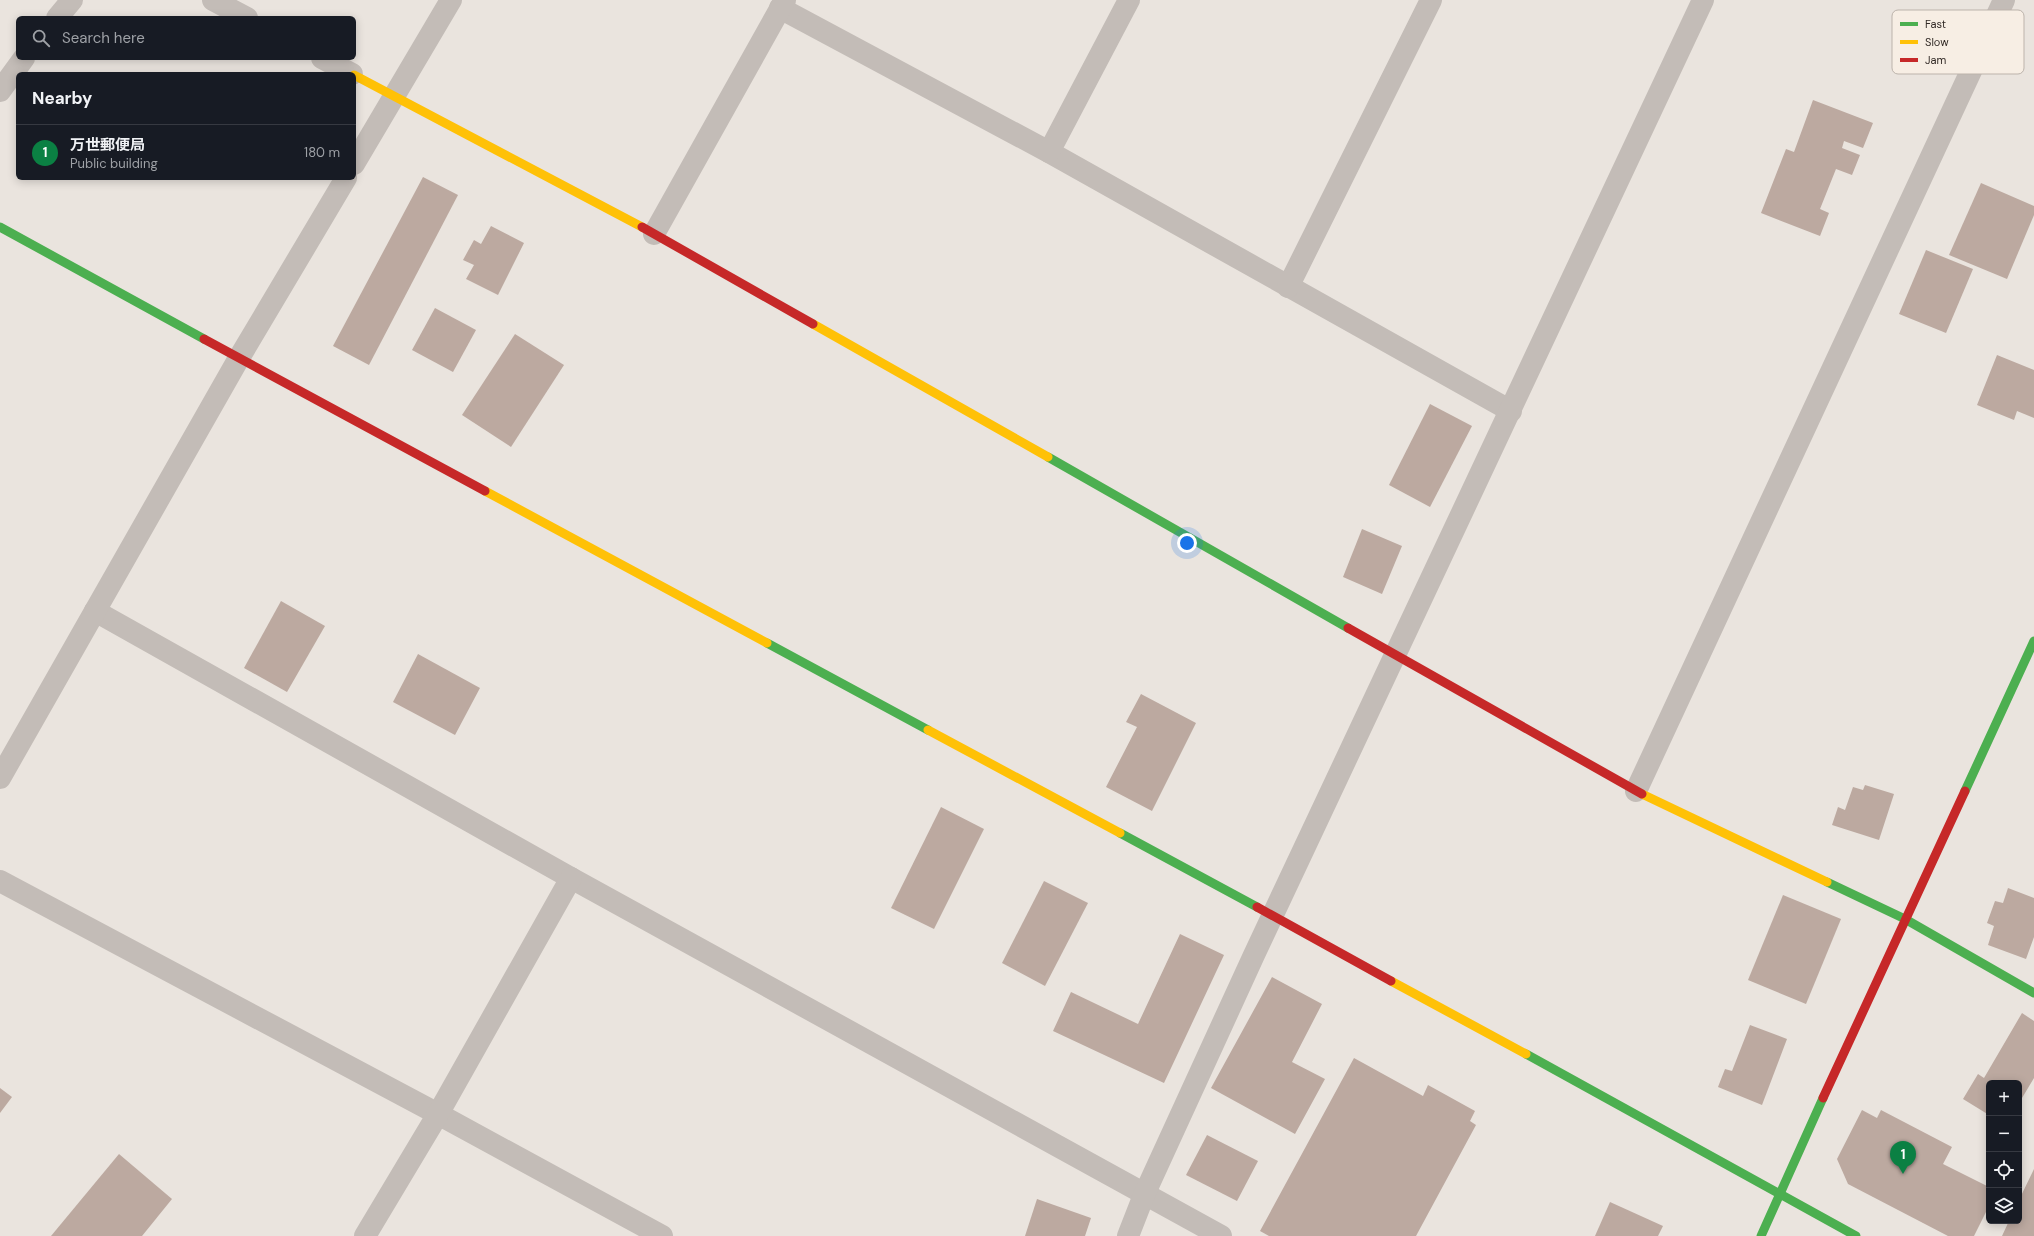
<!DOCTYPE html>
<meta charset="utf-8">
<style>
body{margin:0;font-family:"DM Sans","Noto Sans JP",sans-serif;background:#242831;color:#f1f3f6}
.controls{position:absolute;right:12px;bottom:12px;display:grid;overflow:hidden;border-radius:6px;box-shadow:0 2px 10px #0003}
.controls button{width:36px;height:36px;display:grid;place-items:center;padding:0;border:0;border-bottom:1px solid #363941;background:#171b24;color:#f1f3f6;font:20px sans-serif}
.you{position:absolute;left:1187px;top:543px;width:14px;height:14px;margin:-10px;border:3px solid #fff;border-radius:50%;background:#1a73e8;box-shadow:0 0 0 6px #1a73e833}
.badge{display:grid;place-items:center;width:26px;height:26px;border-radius:50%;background:#0b8043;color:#fff;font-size:13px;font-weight:700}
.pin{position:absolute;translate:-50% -33px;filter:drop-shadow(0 1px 2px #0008)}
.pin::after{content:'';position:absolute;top:21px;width:14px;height:12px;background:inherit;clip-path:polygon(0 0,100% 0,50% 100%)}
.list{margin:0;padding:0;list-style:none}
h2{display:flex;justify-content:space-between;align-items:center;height:52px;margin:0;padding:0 16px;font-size:17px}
h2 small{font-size:13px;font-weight:400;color:#9ea1a6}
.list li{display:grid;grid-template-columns:26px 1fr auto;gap:12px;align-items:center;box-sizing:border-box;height:56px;padding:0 16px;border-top:1px solid #363941}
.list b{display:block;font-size:15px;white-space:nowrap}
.list p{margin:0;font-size:13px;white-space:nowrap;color:#9ea1a6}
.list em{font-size:13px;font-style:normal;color:#9ea1a6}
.icon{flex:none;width:22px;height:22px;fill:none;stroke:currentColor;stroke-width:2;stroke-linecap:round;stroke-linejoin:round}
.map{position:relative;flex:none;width:2034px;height:1236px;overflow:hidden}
.search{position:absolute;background:#171b24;box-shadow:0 2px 10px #0003;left:16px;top:16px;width:340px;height:44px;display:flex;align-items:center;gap:10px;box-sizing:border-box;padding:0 14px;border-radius:6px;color:#9ea1a6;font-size:15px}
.panel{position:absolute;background:#171b24;box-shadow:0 2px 10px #0003;left:16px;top:72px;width:340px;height:108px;border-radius:6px}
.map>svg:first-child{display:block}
.building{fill:#bca9a0}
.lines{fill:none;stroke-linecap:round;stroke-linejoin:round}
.street{stroke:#c3bcb7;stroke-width:22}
.fast{stroke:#4caf50;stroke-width:9}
.slow{stroke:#ffc107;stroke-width:9}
.jam{stroke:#c62828;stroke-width:9}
.key{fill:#f7eee4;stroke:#bcb3ab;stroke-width:1}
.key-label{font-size:11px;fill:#322a26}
</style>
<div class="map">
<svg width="2034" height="1236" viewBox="0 0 2034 1236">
<rect width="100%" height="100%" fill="#eae4de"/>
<g class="building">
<path d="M 1813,100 L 1873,123 L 1863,148 L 1844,141 L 1842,148 L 1860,155 L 1852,175 L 1836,169 L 1820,209 L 1829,213 L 1820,236 L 1761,213 L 1786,149 L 1794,152 Z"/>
<path d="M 423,177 L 458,195 L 369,365 L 333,346 Z"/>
<path d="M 1981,183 L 2034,206 L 2034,215 L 2007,279 L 1949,255 Z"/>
<path d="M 491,226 L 524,243 L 498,295 L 466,279 L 474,265 L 463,260 L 474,240 L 481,244 Z"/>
<path d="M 1926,250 L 1973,269 L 1946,333 L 1899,314 Z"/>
<path d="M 435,308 L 476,330 L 453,372 L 412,350 Z"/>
<path d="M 515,334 L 564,365 L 511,447 L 462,415 Z"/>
<path d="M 1997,355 L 2034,370 L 2034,418 L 2017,411 L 2014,420 L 1977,405 Z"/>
<path d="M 1430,404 L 1472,426 L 1430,507 L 1389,485 Z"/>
<path d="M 1362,529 L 1402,546 L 1382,594 L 1343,577 Z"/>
<path d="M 281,601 L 325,626 L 287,692 L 244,668 Z"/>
<path d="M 418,654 L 480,688 L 455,735 L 393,702 Z"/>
<path d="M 1141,694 L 1196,723 L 1152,811 L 1106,787 L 1137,727 L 1126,722 Z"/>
<path d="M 1865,785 L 1894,794 L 1879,840 L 1832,825 L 1838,807 L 1845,810 L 1853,787 L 1863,790 Z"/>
<path d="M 941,807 L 984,829 L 934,929 L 891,908 Z"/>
<path d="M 1044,881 L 1088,903 L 1045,986 L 1002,963 Z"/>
<path d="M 2008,888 L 2034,898 L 2034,937 L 2026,959 L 1988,945 L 1994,926 L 1987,923 L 1995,901 L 2003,903 Z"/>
<path d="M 1783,895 L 1841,919 L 1806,1004 L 1748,980 Z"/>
<path d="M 1180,934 L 1224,955 L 1164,1083 L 1053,1031 L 1071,992 L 1138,1024 Z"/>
<path d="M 1272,977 L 1322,1004 L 1292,1062 L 1325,1079 L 1295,1134 L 1211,1088 Z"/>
<path d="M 2022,1013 L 2034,1021 L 2034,1078 L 2019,1103 L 2019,1083 L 1989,1083 L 1989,1115 L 1963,1099 L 1978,1074 L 1984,1078 Z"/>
<path d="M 1750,1025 L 1787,1039 L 1762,1105 L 1718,1087 L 1725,1069 L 1732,1071 Z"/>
<path d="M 1354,1058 L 1423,1096 L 1428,1085 L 1475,1111 L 1470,1121 L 1476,1125 L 1416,1236 L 1269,1236 L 1260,1231 Z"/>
<path d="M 0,1088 L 12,1097 L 0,1113 Z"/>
<path d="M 1862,1110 L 1877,1118 L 1881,1110 L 1952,1147 L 1943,1164 L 1989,1187 L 1989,1206 L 1974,1236 L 1948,1236 L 1848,1184 L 1837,1159 Z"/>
<path d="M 1207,1135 L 1258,1161 L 1237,1201 L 1186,1175 Z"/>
<path d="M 119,1154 L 172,1199 L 142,1236 L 51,1236 Z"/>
<path d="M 2034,1169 L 2034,1236 L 2002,1236 L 2009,1221 L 2019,1221 L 2019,1200 Z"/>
<path d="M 1037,1199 L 1091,1218 L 1085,1236 L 1025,1236 Z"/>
<path d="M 1610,1202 L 1663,1226 L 1658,1236 L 1595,1236 Z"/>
</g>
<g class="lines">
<g class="street">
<path d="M 213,0 L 247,18"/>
<path d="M 780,8 L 1049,152 L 1511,411"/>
<path d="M 57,18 L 72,0"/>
<path d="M 322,58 L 352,74"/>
<path d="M 0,91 L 24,58"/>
<path d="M 1049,152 L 1129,0"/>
<path d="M 354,164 L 451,0"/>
<path d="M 654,234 L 785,0"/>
<path d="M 1288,287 L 1431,0"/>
<path d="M 95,611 L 571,878 L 1221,1236"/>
<path d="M 0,778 L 239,358 L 346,178"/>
<path d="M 1636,791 L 2004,0"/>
<path d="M 0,881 L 438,1114 L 662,1236"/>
<path d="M 365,1236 L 438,1114 L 571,878"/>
<path d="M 1128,1236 L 1144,1195 L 1254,955 L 1703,0"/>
</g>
<g class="fast">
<path d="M 0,227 L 204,339"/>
<path d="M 1048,457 L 1348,628"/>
<path d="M 767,643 L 928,730"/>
<path d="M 1965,791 L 2034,641"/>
<path d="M 1120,833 L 1257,907"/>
<path d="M 1827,882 L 1905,919 L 2034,993"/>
<path d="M 1526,1054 L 1856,1236"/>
<path d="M 1761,1236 L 1823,1098"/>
</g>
<g class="slow">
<path d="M 354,75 L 642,227"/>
<path d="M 813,324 L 1048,457"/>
<path d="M 485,491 L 767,643"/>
<path d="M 928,730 L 1120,833"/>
<path d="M 1642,794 L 1827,882"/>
<path d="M 1391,981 L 1526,1054"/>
</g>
<g class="jam">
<path d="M 642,227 L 813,324"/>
<path d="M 204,339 L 485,491"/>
<path d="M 1348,628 L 1642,794"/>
<path d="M 1257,907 L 1391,981"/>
<path d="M 1823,1098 L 1965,791"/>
</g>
</g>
<rect x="1892" y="10" width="132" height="64" rx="6" class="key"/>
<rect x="1900" y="22" width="18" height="4" fill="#4caf50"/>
<rect x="1900" y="40" width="18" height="4" fill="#ffc107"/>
<rect x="1900" y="58" width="18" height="4" fill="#c62828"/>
<g class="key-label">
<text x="1925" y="28">Fast</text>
<text x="1925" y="46">Slow</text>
<text x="1925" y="64">Jam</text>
</g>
</svg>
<div class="controls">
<button>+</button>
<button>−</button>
<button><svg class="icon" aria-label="locate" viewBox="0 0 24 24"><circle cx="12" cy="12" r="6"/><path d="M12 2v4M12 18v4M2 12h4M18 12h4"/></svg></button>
<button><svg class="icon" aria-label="layers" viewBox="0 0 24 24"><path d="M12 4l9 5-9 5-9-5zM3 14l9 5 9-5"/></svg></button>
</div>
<div class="you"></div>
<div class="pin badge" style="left:1903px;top:1174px">1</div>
<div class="search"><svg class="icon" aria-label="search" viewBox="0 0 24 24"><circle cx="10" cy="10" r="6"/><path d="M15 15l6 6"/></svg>Search here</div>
<section class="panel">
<h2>Nearby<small></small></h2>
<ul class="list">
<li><span class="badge">1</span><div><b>万世郵便局</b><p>Public building</p></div><em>180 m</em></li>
</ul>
</section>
</div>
